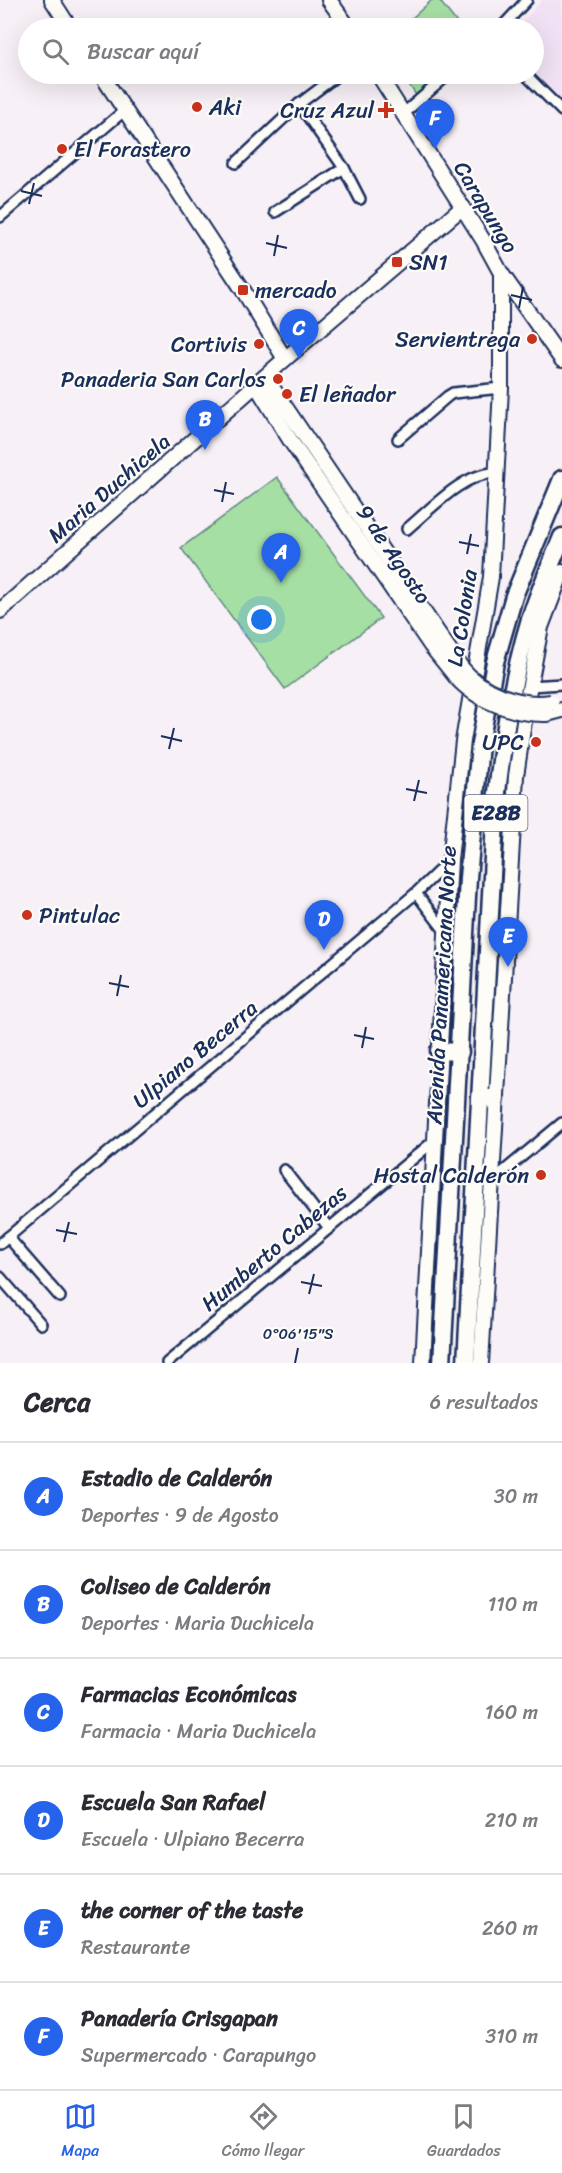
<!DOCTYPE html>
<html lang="es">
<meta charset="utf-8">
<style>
body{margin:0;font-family:Sriracha,sans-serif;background:#f2f2f3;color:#2b2b33}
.you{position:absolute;left:262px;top:620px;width:21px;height:21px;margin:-15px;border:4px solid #fff;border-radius:50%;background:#1a73e8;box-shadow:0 0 0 9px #1a73e833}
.badge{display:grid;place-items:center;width:39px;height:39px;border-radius:50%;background:#2563eb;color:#fff;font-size:20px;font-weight:700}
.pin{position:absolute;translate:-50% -50px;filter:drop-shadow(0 2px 3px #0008)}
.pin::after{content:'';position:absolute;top:32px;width:21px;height:18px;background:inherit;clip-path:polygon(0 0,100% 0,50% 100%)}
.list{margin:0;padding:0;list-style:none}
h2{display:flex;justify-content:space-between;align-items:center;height:78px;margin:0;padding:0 24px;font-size:26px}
h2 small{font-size:20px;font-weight:400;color:#7c7c81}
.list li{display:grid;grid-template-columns:39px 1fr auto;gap:18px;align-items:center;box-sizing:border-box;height:108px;padding:0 24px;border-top:2px solid #e1e1e2}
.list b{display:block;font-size:22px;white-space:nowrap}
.list p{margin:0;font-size:20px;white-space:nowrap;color:#7c7c81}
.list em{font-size:20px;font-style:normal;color:#7c7c81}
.icon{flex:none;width:33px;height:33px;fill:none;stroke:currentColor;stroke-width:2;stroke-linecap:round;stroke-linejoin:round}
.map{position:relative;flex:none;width:562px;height:1363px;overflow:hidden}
.search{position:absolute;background:#fff;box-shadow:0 6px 24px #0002;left:18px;right:18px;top:18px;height:66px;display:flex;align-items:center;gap:15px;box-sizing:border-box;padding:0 21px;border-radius:33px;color:#7c7c81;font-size:22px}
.sheet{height:726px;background:#fff}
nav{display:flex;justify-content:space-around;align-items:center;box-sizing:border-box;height:84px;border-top:2px solid #e1e1e2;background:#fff;font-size:16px;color:#7c7c81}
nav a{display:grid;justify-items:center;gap:3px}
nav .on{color:#2563eb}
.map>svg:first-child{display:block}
.built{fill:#f0e2f4}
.green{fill:#a6dfa4;stroke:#608781;stroke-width:1.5}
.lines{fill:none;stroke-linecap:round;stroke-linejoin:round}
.street-casing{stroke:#1b2f5e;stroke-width:14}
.secondary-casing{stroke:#1b2f5e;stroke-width:18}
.highway-casing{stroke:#1b2f5e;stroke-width:21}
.street{stroke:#fdfcf7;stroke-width:9}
.secondary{stroke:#fdfcf7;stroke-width:14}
.highway{stroke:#fdfcf7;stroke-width:16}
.secondary-bridge-casing{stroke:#1b2f5e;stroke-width:18;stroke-linecap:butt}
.secondary-bridge{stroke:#fdfcf7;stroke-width:14}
.ticks{fill:none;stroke:#1b2f5e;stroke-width:2}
.poi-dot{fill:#c8321e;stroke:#fdfcf7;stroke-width:2}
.labels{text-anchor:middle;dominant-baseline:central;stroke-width:4.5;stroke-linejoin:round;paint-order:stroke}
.shield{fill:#fdfcf7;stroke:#5f6c8c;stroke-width:1.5}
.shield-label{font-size:21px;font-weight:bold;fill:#1b2f5e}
.poi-label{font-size:22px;fill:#1b2f5e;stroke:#fdfcf7;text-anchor:start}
.street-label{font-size:22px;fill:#1b2f5e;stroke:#fdfcf7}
.ticks-label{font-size:15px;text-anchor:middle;fill:#1b2f5e;stroke:#fdfcf7;stroke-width:4.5;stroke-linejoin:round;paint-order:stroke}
</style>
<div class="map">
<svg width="562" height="1363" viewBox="0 0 562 1363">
<rect width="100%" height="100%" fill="#f7f0f6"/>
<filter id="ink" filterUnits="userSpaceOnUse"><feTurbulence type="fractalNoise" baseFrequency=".0167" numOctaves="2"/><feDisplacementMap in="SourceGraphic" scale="12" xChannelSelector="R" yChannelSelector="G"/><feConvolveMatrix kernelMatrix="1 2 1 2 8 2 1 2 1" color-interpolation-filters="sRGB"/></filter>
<g filter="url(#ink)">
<path class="built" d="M 542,0 L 562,0 L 562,101 L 533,74 L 534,28 L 517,28 Z"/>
<g class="green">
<path d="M 432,0 L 439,0 L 461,28 L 401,28 Z"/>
<path d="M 402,74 L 438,74 L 416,95 Z"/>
<path d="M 277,477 L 381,618 L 285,689 L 181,548 Z"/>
</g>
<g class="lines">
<defs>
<g id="street">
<path d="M 501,28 L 527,0"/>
<path d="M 525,74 L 562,111"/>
<path d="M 299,104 L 344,168 L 360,199"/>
<path d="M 403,114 L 449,74"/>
<path d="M 236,163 L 299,104 L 339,74"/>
<path d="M 275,212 L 344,168"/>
<path d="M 0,217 L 125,110"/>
<path d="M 398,439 L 448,396 L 453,393 L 501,388"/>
<path d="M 407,529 C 431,509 464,472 496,473"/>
<path d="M 530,686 L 562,684"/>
<path d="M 416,893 L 445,931"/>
<path d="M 284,1170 L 329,1228"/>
<path d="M 491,1182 L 562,1123"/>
<path d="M 8,1237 L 60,1297"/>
<path d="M 0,1244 L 416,893 L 450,860"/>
<path d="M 0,1277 L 41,1324"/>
<path d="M 167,1363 L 434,1141"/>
</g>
<g id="secondary">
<path d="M 52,0 L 70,28"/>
<path d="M 329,0 L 349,28"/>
<path d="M 101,74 L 243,290 L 285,359"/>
<path d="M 378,74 L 483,240 L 501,273 L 562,360"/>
<path d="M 265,377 L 461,667"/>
<path d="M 256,385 L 292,443 L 431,646 L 455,676"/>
<path d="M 0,611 L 285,359 L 463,207"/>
<path d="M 547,714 L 562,710"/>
<path d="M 423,1363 L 450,860 L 463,741 L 491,577 L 501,388 L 501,273"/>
<path d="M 481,1363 L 516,776 L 528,695 L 541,627 L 562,572"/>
</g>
<g id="highway">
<path d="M 439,1051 L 460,1052"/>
<path d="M 480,1098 L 496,1098"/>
<path d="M 442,1363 L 468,878 L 480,744 L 495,662 L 514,596 L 562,479"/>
<path d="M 466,1363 L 496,801 C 503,739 512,678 530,619 C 539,591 551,564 562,537"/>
</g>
</defs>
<use href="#street" class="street-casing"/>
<use href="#secondary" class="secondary-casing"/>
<use href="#highway" class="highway-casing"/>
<use href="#street" class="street"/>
<use href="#secondary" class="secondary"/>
<use href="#highway" class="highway"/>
<defs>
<g id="secondary-bridge">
<path d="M 461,667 C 481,692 519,707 551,702"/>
<path d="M 455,676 C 476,701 515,715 547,714"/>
</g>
</defs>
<use href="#secondary-bridge" class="secondary-bridge-casing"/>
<use href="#secondary-bridge" class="secondary-bridge"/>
</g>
</g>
<path class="ticks" d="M 21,191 L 42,196M 29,204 L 34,183M 266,243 L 287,248M 274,256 L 278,235M 511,295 L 532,300M 519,308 L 523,287M 214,490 L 234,494M 222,502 L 226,482M 459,542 L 479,546M 467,554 L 471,534M 161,736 L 182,741M 169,749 L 174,728M 406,789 L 427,793M 414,801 L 419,780M 109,983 L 129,987M 117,996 L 121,975M 354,1035 L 374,1039M 362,1048 L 366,1027M 56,1230 L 77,1234M 64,1242 L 69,1222M 301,1282 L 322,1286M 309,1294 L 314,1274M 295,1363 L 298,1348"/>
<g class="poi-dot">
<circle cx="197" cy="107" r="6"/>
<path d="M383 101h6v6h6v6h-6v6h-6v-6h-6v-6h6z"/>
<circle cx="62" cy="149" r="6"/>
<rect x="391" y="256" width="12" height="12" rx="3"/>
<rect x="237" y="284" width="12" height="12" rx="3"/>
<circle cx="532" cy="339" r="6"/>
<circle cx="259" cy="344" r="6"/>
<circle cx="278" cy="379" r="6"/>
<circle cx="287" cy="394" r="6"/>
<circle cx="536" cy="742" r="6"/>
<circle cx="27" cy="915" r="6"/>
<circle cx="541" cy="1175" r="6"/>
</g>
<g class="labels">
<rect class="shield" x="464.5" y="795" width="63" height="36" rx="4.5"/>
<g class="shield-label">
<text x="496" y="813">E28B</text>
</g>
<g class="poi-label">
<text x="209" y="107">Aki</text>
<text x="374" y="110" text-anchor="end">Cruz Azul</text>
<text x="74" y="149">El Forastero</text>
<text x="409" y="262">SN1</text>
<text x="255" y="290">mercado</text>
<text x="520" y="339" text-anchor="end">Servientrega</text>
<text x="247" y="344" text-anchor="end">Cortivis</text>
<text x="266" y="379" text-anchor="end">Panaderia San Carlos</text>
<text x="299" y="394">El leñador</text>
<text x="524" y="742" text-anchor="end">UPC</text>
<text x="39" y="915">Pintulac</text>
<text x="529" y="1175" text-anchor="end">Hostal Calderón</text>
</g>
<g class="street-label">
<text transform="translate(486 207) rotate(59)">Carapungo</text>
<text transform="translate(109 488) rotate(-41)">Maria Duchicela</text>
<text transform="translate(394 554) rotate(56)">9 de Agosto</text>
<text transform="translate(462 618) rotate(-81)">La Colonia</text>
<text transform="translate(441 985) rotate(-87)">Avenida Panamericana Norte</text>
<text transform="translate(195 1054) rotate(-40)">Ulpiano Becerra</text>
<text transform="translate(274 1248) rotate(-40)">Humberto Cabezas</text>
</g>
</g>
<g class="ticks-label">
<text x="298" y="1339">0°06'15"S</text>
</g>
</svg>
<div class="you"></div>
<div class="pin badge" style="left:281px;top:583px">A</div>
<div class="pin badge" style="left:205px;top:450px">B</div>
<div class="pin badge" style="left:299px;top:359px">C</div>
<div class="pin badge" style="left:324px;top:950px">D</div>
<div class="pin badge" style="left:508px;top:967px">E</div>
<div class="pin badge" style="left:435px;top:149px">F</div>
<div class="search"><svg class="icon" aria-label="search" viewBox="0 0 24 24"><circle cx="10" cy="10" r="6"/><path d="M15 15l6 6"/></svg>Buscar aquí</div>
</div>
<section class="sheet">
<h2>Cerca<small>6 resultados</small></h2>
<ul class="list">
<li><span class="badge">A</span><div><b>Estadio de Calderón</b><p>Deportes · 9 de Agosto</p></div><em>30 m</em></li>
<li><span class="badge">B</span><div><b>Coliseo de Calderón</b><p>Deportes · Maria Duchicela</p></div><em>110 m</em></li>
<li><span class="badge">C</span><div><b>Farmacias Económicas</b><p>Farmacia · Maria Duchicela</p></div><em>160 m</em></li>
<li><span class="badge">D</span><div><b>Escuela San Rafael</b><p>Escuela · Ulpiano Becerra</p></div><em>210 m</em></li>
<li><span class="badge">E</span><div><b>the corner of the taste</b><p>Restaurante</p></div><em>260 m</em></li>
<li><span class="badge">F</span><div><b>Panadería Crisgapan</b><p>Supermercado · Carapungo</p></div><em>310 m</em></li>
</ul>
</section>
<nav>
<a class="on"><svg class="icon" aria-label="map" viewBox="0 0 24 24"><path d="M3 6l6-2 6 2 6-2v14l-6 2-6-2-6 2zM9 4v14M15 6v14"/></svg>Mapa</a>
<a><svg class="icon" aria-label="directions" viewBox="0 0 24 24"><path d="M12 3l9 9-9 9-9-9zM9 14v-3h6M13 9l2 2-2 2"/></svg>Cómo llegar</a>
<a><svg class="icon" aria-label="saved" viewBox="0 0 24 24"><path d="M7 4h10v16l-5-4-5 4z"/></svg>Guardados</a>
</nav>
